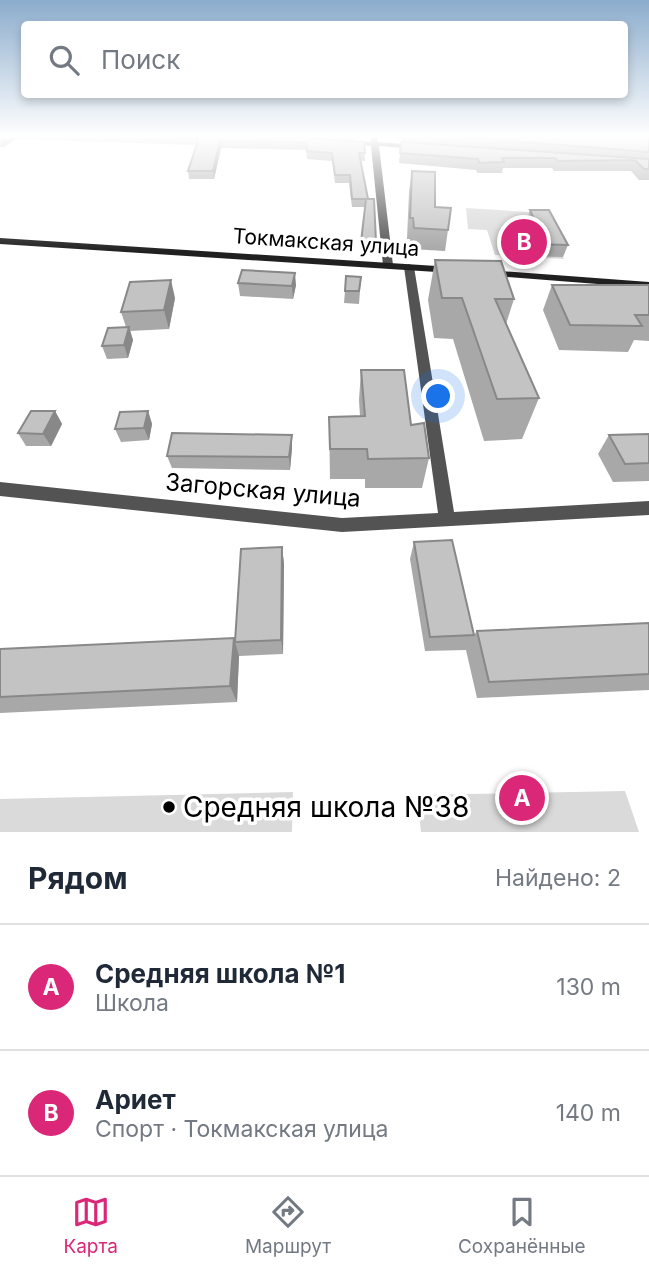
<!DOCTYPE html>
<html lang="ru">
<meta charset="utf-8">
<style>
body{margin:0;font-family:Inter,sans-serif;background:#f2f2f3;color:#1f2937}
.you{position:absolute;left:439px;top:397px;width:24px;height:24px;margin:-18px;border:5px solid #fff;border-radius:50%;background:#1a73e8;box-shadow:0 0 0 10px #1a73e833}
.badge{display:grid;place-items:center;width:46px;height:46px;border-radius:50%;background:#db2777;color:#fff;font-size:23px;font-weight:700}
.pin{position:absolute;translate:-50% -50%;border:4px solid #fff;box-shadow:0 2px 7px #0006}
.list{margin:0;padding:0;list-style:none}
h2{display:flex;justify-content:space-between;align-items:center;height:91px;margin:0;padding:0 28px;font-size:30px}
h2 small{font-size:23px;font-weight:400;color:#747a83}
.list li{display:grid;grid-template-columns:46px 1fr auto;gap:21px;align-items:center;box-sizing:border-box;height:126px;padding:0 28px;border-top:2px solid #e0e1e3}
.list b{display:block;font-size:26px;white-space:nowrap}
.list p{margin:0;font-size:23px;white-space:nowrap;color:#747a83}
.list em{font-size:23px;font-style:normal;color:#747a83}
.icon{flex:none;width:38px;height:38px;fill:none;stroke:currentColor;stroke-width:2;stroke-linecap:round;stroke-linejoin:round}
.map{position:relative;flex:none;width:649px;height:832px;overflow:hidden}
.search{position:absolute;background:#fff;box-shadow:0 4px 10px #0003;left:21px;right:21px;top:21px;height:77px;display:flex;align-items:center;gap:18px;box-sizing:border-box;padding:0 24px;border-radius:7px;color:#747a83;font-size:26px}
.sheet{height:343px;background:#fff}
nav{display:flex;justify-content:space-around;align-items:center;box-sizing:border-box;height:98px;border-top:2px solid #e0e1e3;background:#fff;font-size:19px;color:#747a83}
nav a{display:grid;justify-items:center;gap:4px}
nav .on{color:#db2777}
.map>svg:first-child{display:block}
.green{fill:#dadada}
.lines{fill:none;stroke-linecap:round;stroke-linejoin:round}
.street{fill:#535353;fill-rule:evenodd}
.secondary{fill:#202020;fill-rule:evenodd}
.wall{fill:#a8a8a8}
.shaded-wall{fill:#888}
.building{fill:#c3c3c3;stroke:#888;stroke-width:2}
.poi-dot{fill:#000;stroke:#fff;stroke-width:2.5}
.labels{text-anchor:middle;dominant-baseline:central;stroke-width:7;stroke-linejoin:round;paint-order:stroke}
.far-street-label{font-size:21px;fill:#000;stroke:#fff}
.street-label{font-size:24px;fill:#000;stroke:#fff}
.near-poi-label{font-size:28px;fill:#000;stroke:#fff;text-anchor:start}
</style>
<div class="map">
<svg width="649" height="832" viewBox="0 0 649 832">
<rect width="100%" height="100%" fill="#fff"/>
<g class="green">
<path d="M 466,208 L 543,213 L 564,259 L 495,255 L 487,230 L 468,229 Z"/>
<path d="M 625,791 L 639,832 L 421,832 L 417,795 Z"/>
<path d="M 293,792 L 292,832 L 0,832 L 0,799 Z"/>
</g>
<g class="lines">
<g class="street">
<path d="M 371,136 L 377,136 L 378,142 L 417,145 L 421,147 L 417,149 L 379,146 L 393,265 L 388,268 L 383,265 L 371,146 L 343,142 L 347,140 L 371,142 Z"/>
<path d="M 409,264 L 414,267 L 454,512 L 649,501 L 649,515 L 342,532 L 0,496 L 0,482 L 342,518 L 438,513 L 404,267 Z"/>
</g>
<g class="secondary">
<path d="M 0,238 L 452,267 L 457,270 L 452,273 L 0,244 Z"/>
<path d="M 486,270 L 649,282 L 649,288 L 482,275 L 481,273 Z"/>
</g>
</g>
<g class="wall">
<path d="M 0,136 L 276,136 L 365,153 L 365,161 L 361,161 L 376,242 L 375,251 L 361,250 L 365,207 L 352,207 L 349,183 L 335,183 L 332,161 L 307,159 L 306,150 L 221,148 L 214,179 L 189,179 L 188,171 L 196,145 L 16,139 L 4,147 L 0,147 Z"/>
<path d="M 282,136 L 359,136 L 358,140 Z"/>
<path d="M 402,136 L 649,136 L 649,180 L 639,180 L 631,171 L 554,171 L 552,168 L 503,168 L 502,173 L 477,173 L 476,170 L 399,163 Z"/>
<path d="M 412,171 L 435,207 L 448,230 L 445,251 L 411,249 L 410,239 L 407,239 L 409,191 Z"/>
<path d="M 530,210 L 568,245 L 563,257 L 525,256 L 517,237 L 520,225 L 528,226 L 526,222 Z"/>
<path d="M 435,260 L 514,299 L 506,324 L 539,398 L 522,439 L 484,441 L 453,339 L 434,338 L 428,300 Z"/>
<path d="M 361,277 L 359,304 L 344,303 L 345,291 Z"/>
<path d="M 238,283 L 296,285 L 293,299 L 240,296 Z"/>
<path d="M 552,285 L 649,285 L 649,341 L 634,340 L 628,352 L 559,350 L 543,310 Z"/>
<path d="M 175,298 L 169,329 L 130,331 L 133,340 L 128,358 L 107,359 L 102,346 L 126,327 L 121,312 Z"/>
<path d="M 361,370 L 411,425 L 429,458 L 422,488 L 365,488 L 365,479 L 330,479 L 329,417 L 360,416 L 359,400 Z"/>
<path d="M 55,411 L 62,424 L 51,446 L 26,446 L 18,433 Z"/>
<path d="M 148,411 L 152,424 L 149,440 L 121,442 L 115,429 Z"/>
<path d="M 649,434 L 649,481 L 613,482 L 598,454 L 609,435 Z"/>
<path d="M 292,435 L 292,448 L 290,470 L 172,468 L 167,456 Z"/>
<path d="M 414,542 L 474,635 L 477,631 L 649,623 L 649,690 L 477,698 L 466,650 L 425,651 L 410,559 Z"/>
<path d="M 282,547 L 284,564 L 283,654 L 239,656 L 237,702 L 0,713 L 0,649 L 234,638 L 235,642 Z"/>
</g>
<g class="shaded-wall">
<path d="M 7,136 L 14,136 L 16,139 L 4,147 L 1,140 Z"/>
<path d="M 220,141 L 221,148 L 214,179 L 213,171 Z"/>
<path d="M 295,273 L 296,285 L 293,299 L 292,286 Z"/>
<path d="M 171,280 L 175,298 L 169,329 L 164,310 Z"/>
<path d="M 129,327 L 133,340 L 128,358 L 124,345 Z"/>
<path d="M 55,411 L 62,424 L 51,446 L 43,434 Z"/>
<path d="M 148,411 L 152,424 L 149,440 L 144,428 Z"/>
<path d="M 292,435 L 292,448 L 290,470 L 289,457 Z"/>
<path d="M 282,547 L 284,564 L 283,654 L 281,640 Z"/>
<path d="M 234,638 L 239,656 L 237,702 L 230,686 Z"/>
</g>
<g class="building">
<path d="M 0,136 L 7,136 L 1,140 Z"/>
<path d="M 123,136 L 276,136 L 364,142 L 365,153 L 359,153 L 368,199 L 374,199 L 376,242 L 361,242 L 366,199 L 352,199 L 350,175 L 335,175 L 332,153 L 307,151 L 306,142 L 220,141 L 213,171 L 188,171 L 199,138 Z"/>
<path d="M 449,136 L 649,136 L 649,152 Z"/>
<path d="M 401,142 L 649,159 L 649,169 L 644,169 L 635,160 L 558,161 L 555,158 L 502,158 L 504,162 L 479,163 L 478,159 L 400,153 Z"/>
<path d="M 412,171 L 435,172 L 435,207 L 451,208 L 448,230 L 414,228 L 413,218 L 410,218 Z"/>
<path d="M 530,210 L 549,210 L 568,245 L 529,244 L 520,225 L 537,226 Z"/>
<path d="M 435,260 L 501,261 L 514,299 L 495,299 L 539,398 L 497,399 L 462,298 L 442,298 Z"/>
<path d="M 242,270 L 295,273 L 292,286 L 238,283 Z"/>
<path d="M 346,276 L 361,277 L 359,291 L 345,291 Z"/>
<path d="M 171,280 L 164,310 L 121,312 L 130,282 Z"/>
<path d="M 552,285 L 649,285 L 649,315 L 635,315 L 642,326 L 570,325 Z"/>
<path d="M 129,327 L 124,345 L 102,346 L 108,328 Z"/>
<path d="M 361,370 L 404,370 L 411,425 L 424,423 L 429,458 L 368,459 L 367,449 L 330,449 L 329,417 L 365,416 Z"/>
<path d="M 31,411 L 55,411 L 43,434 L 18,433 Z"/>
<path d="M 148,411 L 144,428 L 115,429 L 120,412 Z"/>
<path d="M 172,433 L 292,435 L 289,457 L 167,456 Z"/>
<path d="M 649,434 L 649,463 L 625,464 L 609,435 Z"/>
<path d="M 452,540 L 474,635 L 430,637 L 414,542 Z"/>
<path d="M 282,547 L 281,640 L 235,642 L 241,549 Z"/>
<path d="M 649,623 L 649,674 L 489,682 L 477,631 Z"/>
<path d="M 234,638 L 230,686 L 0,697 L 0,649 Z"/>
</g>
<linearGradient id="sky" x2="0" y2="1"><stop stop-color="#8baccc"/><stop offset="0.54" stop-color="#fff"/><stop offset="1" stop-color="#fff" stop-opacity="0"/></linearGradient>
<rect width="649" height="252" fill="url(#sky)"/>
<circle class="poi-dot" cx="169" cy="807" r="7"/>
<g class="labels">
<g class="far-street-label">
<text transform="translate(326 242) rotate(4)">Токмакская улица</text>
</g>
<g class="street-label">
<text transform="translate(263 490) rotate(5)">Загорская улица</text>
</g>
<g class="near-poi-label">
<text x="183" y="807">Средняя школа №38</text>
</g>
</g>
</svg>
<div class="you"></div>
<div class="pin badge" style="left:522px;top:798px">A</div>
<div class="pin badge" style="left:524px;top:242px">B</div>
<div class="search"><svg class="icon" aria-label="search" viewBox="0 0 24 24"><circle cx="10" cy="10" r="6"/><path d="M15 15l6 6"/></svg>Поиск</div>
</div>
<section class="sheet">
<h2>Рядом<small>Найдено: 2</small></h2>
<ul class="list">
<li><span class="badge">A</span><div><b>Средняя школа №1</b><p>Школа</p></div><em>130 m</em></li>
<li><span class="badge">B</span><div><b>Ариет</b><p>Спорт · Токмакская улица</p></div><em>140 m</em></li>
</ul>
</section>
<nav>
<a class="on"><svg class="icon" aria-label="map" viewBox="0 0 24 24"><path d="M3 6l6-2 6 2 6-2v14l-6 2-6-2-6 2zM9 4v14M15 6v14"/></svg>Карта</a>
<a><svg class="icon" aria-label="directions" viewBox="0 0 24 24"><path d="M12 3l9 9-9 9-9-9zM9 14v-3h6M13 9l2 2-2 2"/></svg>Маршрут</a>
<a><svg class="icon" aria-label="saved" viewBox="0 0 24 24"><path d="M7 4h10v16l-5-4-5 4z"/></svg>Сохранённые</a>
</nav>
